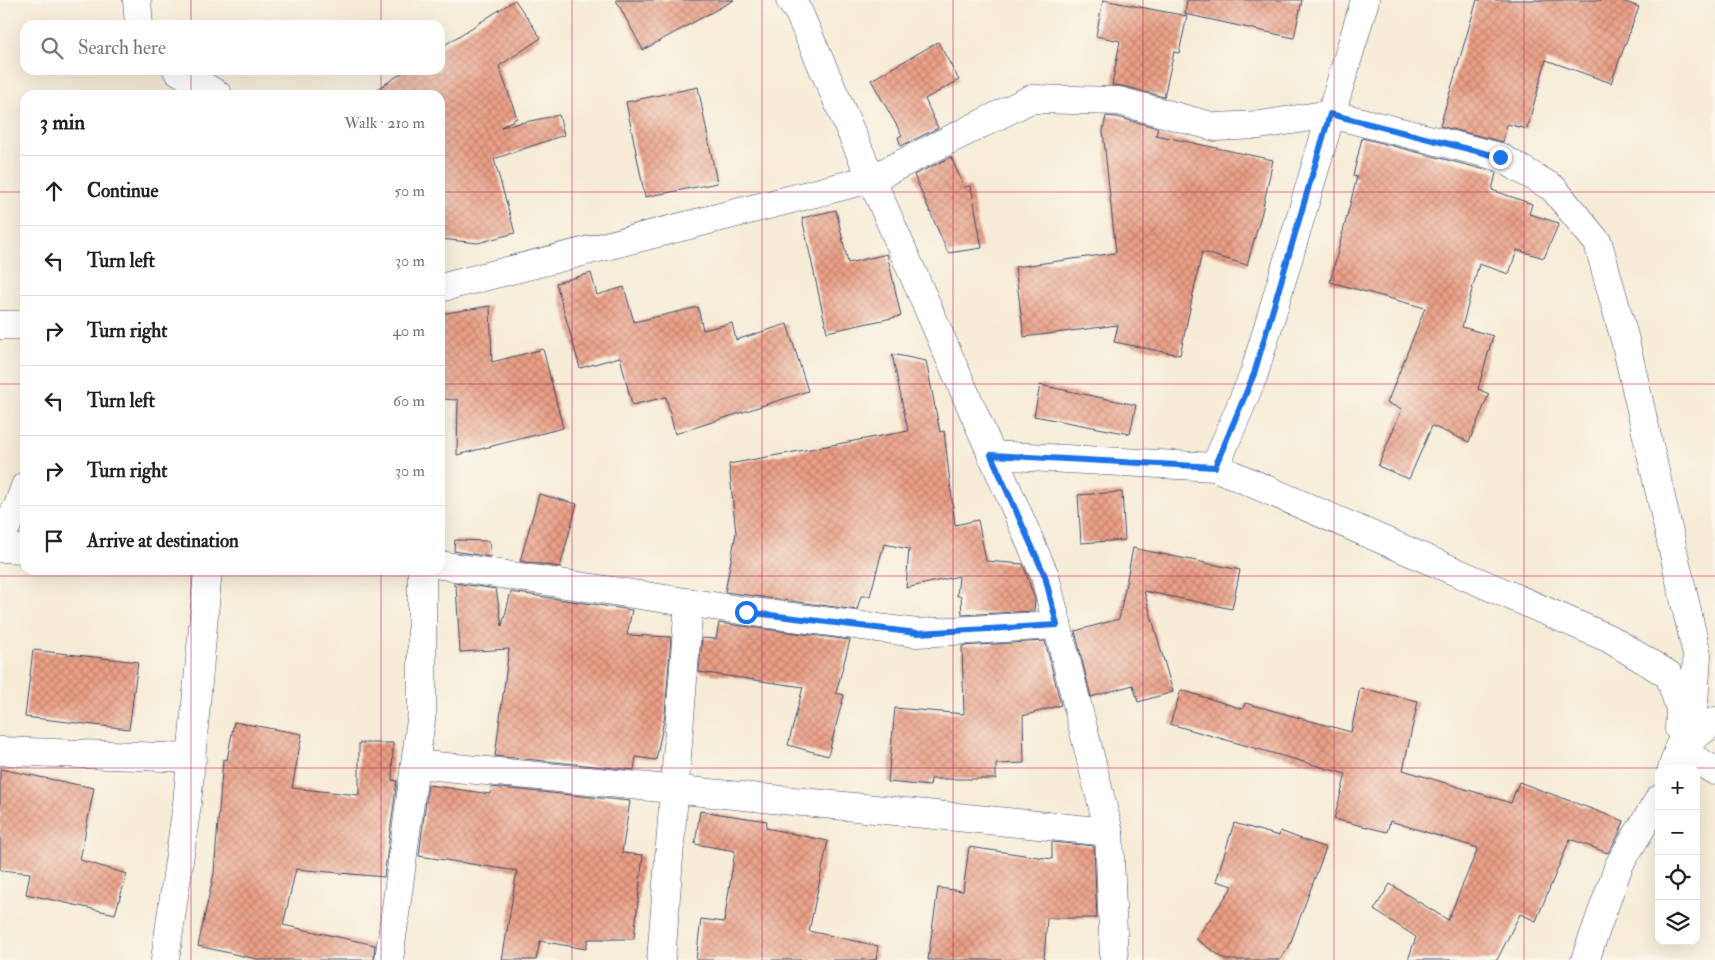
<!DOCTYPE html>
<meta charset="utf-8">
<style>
body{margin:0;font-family:"IM FELL Double Pica",serif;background:#f2f2f2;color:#202124}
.controls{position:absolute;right:15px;bottom:15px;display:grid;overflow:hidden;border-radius:10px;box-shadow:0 5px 20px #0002}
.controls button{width:45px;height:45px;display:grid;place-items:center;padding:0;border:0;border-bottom:1px solid #e0e0e0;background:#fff;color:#202124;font:25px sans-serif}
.stop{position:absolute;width:15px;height:15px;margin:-11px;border:4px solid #1a73e8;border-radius:50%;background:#fff}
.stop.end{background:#1a73e8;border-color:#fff;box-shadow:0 1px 5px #0008}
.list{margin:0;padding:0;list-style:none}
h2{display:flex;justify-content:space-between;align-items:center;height:65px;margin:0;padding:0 20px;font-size:21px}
h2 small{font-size:16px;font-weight:400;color:#757577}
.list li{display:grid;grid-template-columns:32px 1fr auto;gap:15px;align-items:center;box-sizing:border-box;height:70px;padding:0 20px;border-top:1px solid #e0e0e0}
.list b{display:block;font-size:19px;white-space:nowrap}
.list em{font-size:16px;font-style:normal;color:#757577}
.icon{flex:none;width:28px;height:28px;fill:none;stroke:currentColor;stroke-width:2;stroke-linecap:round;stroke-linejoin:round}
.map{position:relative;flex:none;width:1715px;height:960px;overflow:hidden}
.search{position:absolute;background:#fff;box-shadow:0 5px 20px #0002;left:20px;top:20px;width:425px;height:55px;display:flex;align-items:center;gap:12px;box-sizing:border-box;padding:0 18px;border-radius:15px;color:#757577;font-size:19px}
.panel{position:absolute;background:#fff;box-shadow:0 5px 20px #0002;left:20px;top:90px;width:425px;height:485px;border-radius:15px}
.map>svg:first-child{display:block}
.building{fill:url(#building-cross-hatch)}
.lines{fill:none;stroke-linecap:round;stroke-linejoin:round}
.minor-casing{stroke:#3c4b70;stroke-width:29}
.minor{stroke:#fff;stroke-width:28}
.route{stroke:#1a73e8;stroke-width:6}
.grid{fill:none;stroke:#c2185b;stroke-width:1;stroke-opacity:0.55}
</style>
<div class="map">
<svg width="1715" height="960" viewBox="0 0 1715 960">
<defs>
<pattern id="building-cross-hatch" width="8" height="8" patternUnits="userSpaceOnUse" patternTransform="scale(1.25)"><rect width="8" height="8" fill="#eb9f85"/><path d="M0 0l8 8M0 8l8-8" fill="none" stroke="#be8270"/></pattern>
</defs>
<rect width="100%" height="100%" fill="#fbf7ec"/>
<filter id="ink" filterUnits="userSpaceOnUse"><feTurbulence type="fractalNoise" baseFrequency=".02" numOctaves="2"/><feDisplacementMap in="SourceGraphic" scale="10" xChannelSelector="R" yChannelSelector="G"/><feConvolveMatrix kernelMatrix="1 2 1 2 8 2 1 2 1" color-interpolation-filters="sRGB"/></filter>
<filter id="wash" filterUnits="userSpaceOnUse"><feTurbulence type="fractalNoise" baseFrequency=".0096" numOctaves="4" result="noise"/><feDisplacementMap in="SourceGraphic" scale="20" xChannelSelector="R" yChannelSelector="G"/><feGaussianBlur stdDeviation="1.12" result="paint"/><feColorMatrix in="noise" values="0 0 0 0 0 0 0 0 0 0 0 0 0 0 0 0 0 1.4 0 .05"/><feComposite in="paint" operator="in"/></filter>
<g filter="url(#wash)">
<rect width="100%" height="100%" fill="#f6ebd6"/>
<g id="blocks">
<g class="building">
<path d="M 515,0 L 541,38 L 499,66 L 517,118 L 501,127 L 559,115 L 564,135 L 494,159 L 515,233 L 478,243 L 440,239 L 440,95 L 368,95 L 407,70 L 440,70 L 440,48 Z"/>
<path d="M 616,0 L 734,0 L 643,50 Z"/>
<path d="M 1103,0 L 1187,16 L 1179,53 L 1174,52 L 1164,97 L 1123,86 L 1112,85 L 1120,41 L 1096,36 Z"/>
<path d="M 1187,0 L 1302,0 L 1294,38 L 1185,14 Z"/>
<path d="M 1477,0 L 1620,0 L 1639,7 L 1611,83 L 1546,60 L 1527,129 L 1507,124 L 1503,142 L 1440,126 Z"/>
<path d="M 938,42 L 959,80 L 925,99 L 938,128 L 901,146 L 898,137 L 902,135 L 871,80 Z"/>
<path d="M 698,87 L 717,183 L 645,197 L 626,102 Z"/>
<path d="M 1106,116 L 1117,117 L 1158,128 L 1156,135 L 1273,160 L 1262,212 L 1247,265 L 1202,252 L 1180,355 L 1114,342 L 1118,325 L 1024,337 L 1015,267 L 1116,253 L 1103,131 Z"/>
<path d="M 1362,138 L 1494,172 L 1496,173 L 1492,190 L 1532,204 L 1529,214 L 1559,223 L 1544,258 L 1517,250 L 1509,274 L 1479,264 L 1462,327 L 1493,336 L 1478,389 L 1489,394 L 1469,442 L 1432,426 L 1409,479 L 1378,466 L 1402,409 L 1387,403 L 1425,308 L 1330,282 L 1357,177 L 1353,176 Z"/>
<path d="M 951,157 L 964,187 L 971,186 L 982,248 L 948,253 L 914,175 Z"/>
<path d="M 836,210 L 848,263 L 887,254 L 901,316 L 827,332 L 802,218 Z"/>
<path d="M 591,273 L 597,295 L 624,287 L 634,322 L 698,307 L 703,330 L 732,323 L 736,340 L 787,324 L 808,391 L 675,434 L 666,397 L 632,405 L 620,357 L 580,368 L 556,283 Z"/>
<path d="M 490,306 L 492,362 L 543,349 L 563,428 L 457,455 L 458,400 L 440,399 L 440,314 Z"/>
<path d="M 892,354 L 926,361 L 940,432 L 944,431 L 955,525 L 978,520 L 986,561 L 1023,564 L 1035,600 L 1034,611 L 962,615 L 961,596 L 957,596 L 959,576 L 906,588 L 909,549 L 884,544 L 870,596 L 861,596 L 857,610 L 725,592 L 736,533 L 729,464 L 908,431 Z"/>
<path d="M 1040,385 L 1136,405 L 1130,434 L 1034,416 Z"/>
<path d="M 1122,492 L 1125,540 L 1081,543 L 1078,495 Z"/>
<path d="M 539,494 L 577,504 L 560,567 L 520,561 Z"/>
<path d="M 455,540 L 489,541 L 491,557 L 454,551 Z"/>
<path d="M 1133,548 L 1240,570 L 1232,609 L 1144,591 L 1173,692 L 1138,702 L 1133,685 L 1091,697 L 1075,631 L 1119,619 Z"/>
<path d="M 454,583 L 496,589 L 502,626 L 511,592 L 632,610 L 627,635 L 671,637 L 665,715 L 656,760 L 636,757 L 634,770 L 495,756 L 509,649 L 460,652 L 456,586 L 454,586 Z"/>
<path d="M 719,623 L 850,640 L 836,693 L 844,695 L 828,756 L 788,745 L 803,687 L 699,672 L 702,638 L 716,639 Z"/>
<path d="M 1045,641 L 1061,705 L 1023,716 L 1024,763 L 996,764 L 996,779 L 931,779 L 930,786 L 888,782 L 895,708 L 964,714 L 962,646 Z"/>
<path d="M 33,650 L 138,662 L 129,729 L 25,717 Z"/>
<path d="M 1360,688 L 1418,701 L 1403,770 L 1511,803 L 1519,782 L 1624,821 L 1619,834 L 1608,853 L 1570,839 L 1536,921 L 1520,914 L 1497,960 L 1408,960 L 1416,937 L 1374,910 L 1390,884 L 1448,920 L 1478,848 L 1390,821 L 1387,832 L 1334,819 L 1346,774 L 1170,724 L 1181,690 L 1243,709 L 1245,703 L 1351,732 Z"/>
<path d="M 234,722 L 302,734 L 292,788 L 359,795 L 359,743 L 393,743 L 392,780 L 397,781 L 384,877 L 296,869 L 283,925 L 375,945 L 374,960 L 261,960 L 198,946 L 214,873 L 223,759 L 227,760 Z"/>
<path d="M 0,769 L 94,788 L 80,860 L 127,874 L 115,914 L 26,894 L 30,873 L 0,870 Z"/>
<path d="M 428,785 L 490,794 L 491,787 L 630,801 L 622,853 L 643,855 L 634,939 L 588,939 L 586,949 L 540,941 L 536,960 L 502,960 L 517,871 L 419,856 Z"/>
<path d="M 700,811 L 767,821 L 766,828 L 828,841 L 809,931 L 878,946 L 876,960 L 696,960 L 701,919 L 724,922 L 735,851 L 695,844 Z"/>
<path d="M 1234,823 L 1279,836 L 1280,831 L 1326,848 L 1289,947 L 1280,960 L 1226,960 L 1196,939 L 1233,886 L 1216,881 Z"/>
<path d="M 1052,842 L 1094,846 L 1097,918 L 1047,918 L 1044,960 L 928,960 L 938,888 L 963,891 L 969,847 L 1052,859 Z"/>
</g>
</g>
</g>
<g filter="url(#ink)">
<use href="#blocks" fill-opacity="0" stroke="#3c4b70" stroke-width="1"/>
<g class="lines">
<defs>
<g id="minor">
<path d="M 137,0 L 139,25"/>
<path d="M 790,0 L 799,13 L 1045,576 L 1109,832 L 1114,960"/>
<path d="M 177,70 L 218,95"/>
<path d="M 440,288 L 871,179 L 1031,99 L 1119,101 L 1215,127 L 1260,125 L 1330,114 L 1500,157 L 1553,188 L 1598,243 L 1625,340 L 1697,655 L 1694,704 L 1672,769"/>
<path d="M 0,325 L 25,325"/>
<path d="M 991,455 L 1215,467 L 1254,374 L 1365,0"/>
<path d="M 1215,467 L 1610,639 L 1669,675 L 1680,709 L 1679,729"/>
<path d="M 0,538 L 18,506 L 25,486"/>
<path d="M 0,548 L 25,549"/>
<path d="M 440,565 L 746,611 L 917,633 L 1057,625"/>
<path d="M 1678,749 L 1715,721"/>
<path d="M 1678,749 L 1715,771"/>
<path d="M 0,751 L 192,758"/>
<path d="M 415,764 L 1109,832"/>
<path d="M 165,960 L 187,804 L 208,570"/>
<path d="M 389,960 L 422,712 L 422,570"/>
<path d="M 661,960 L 689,603"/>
<path d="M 1585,960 L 1619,865 L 1659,799"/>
</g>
</defs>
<use href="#minor" class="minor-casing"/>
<use href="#minor" class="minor"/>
</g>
</g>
<g class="lines" filter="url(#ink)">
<path class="route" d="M 746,612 L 917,633 L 1057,625 L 1045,576 L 991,455 L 1215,467 L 1254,374 L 1330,114 L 1500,157"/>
</g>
<path class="grid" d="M 191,0 L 191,25M 381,0 L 381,25M 572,0 L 572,960M 762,0 L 762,960M 953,0 L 953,960M 1143,0 L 1143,960M 1334,0 L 1334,960M 1524,0 L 1524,960M 191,70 L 191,95M 381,70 L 381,95M 0,192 L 25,192M 440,192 L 1715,192M 0,384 L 25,384M 440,384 L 1715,384M 191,570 L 191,960M 381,570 L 381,960M 0,576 L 1715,576M 0,768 L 1715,768"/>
</svg>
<div class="controls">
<button>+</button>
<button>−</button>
<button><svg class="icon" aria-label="locate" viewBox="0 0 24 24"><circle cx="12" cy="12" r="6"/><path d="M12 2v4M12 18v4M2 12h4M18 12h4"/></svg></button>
<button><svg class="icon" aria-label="layers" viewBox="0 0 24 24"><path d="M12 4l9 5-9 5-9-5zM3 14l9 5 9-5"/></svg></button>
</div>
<div class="stop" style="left:746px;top:612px"></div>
<div class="stop end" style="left:1500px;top:157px"></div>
<div class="search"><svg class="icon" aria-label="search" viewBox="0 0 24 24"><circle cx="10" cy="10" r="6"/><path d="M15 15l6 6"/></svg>Search here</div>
<section class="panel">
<h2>3 min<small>Walk · 210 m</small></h2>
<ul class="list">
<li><svg class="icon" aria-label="ahead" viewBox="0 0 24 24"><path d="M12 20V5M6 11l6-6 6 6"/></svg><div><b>Continue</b></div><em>50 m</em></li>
<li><svg class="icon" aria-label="left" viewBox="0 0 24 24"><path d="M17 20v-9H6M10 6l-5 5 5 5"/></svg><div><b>Turn left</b></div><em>30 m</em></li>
<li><svg class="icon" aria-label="right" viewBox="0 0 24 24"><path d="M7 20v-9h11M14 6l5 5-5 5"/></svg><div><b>Turn right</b></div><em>40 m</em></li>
<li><svg class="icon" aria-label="left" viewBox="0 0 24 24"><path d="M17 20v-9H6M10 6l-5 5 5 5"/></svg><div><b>Turn left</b></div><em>60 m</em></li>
<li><svg class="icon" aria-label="right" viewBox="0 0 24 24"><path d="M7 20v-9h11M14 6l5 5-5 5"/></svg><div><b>Turn right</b></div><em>30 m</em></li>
<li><svg class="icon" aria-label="arrive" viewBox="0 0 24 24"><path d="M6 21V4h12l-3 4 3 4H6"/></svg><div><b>Arrive at destination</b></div></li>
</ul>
</section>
</div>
